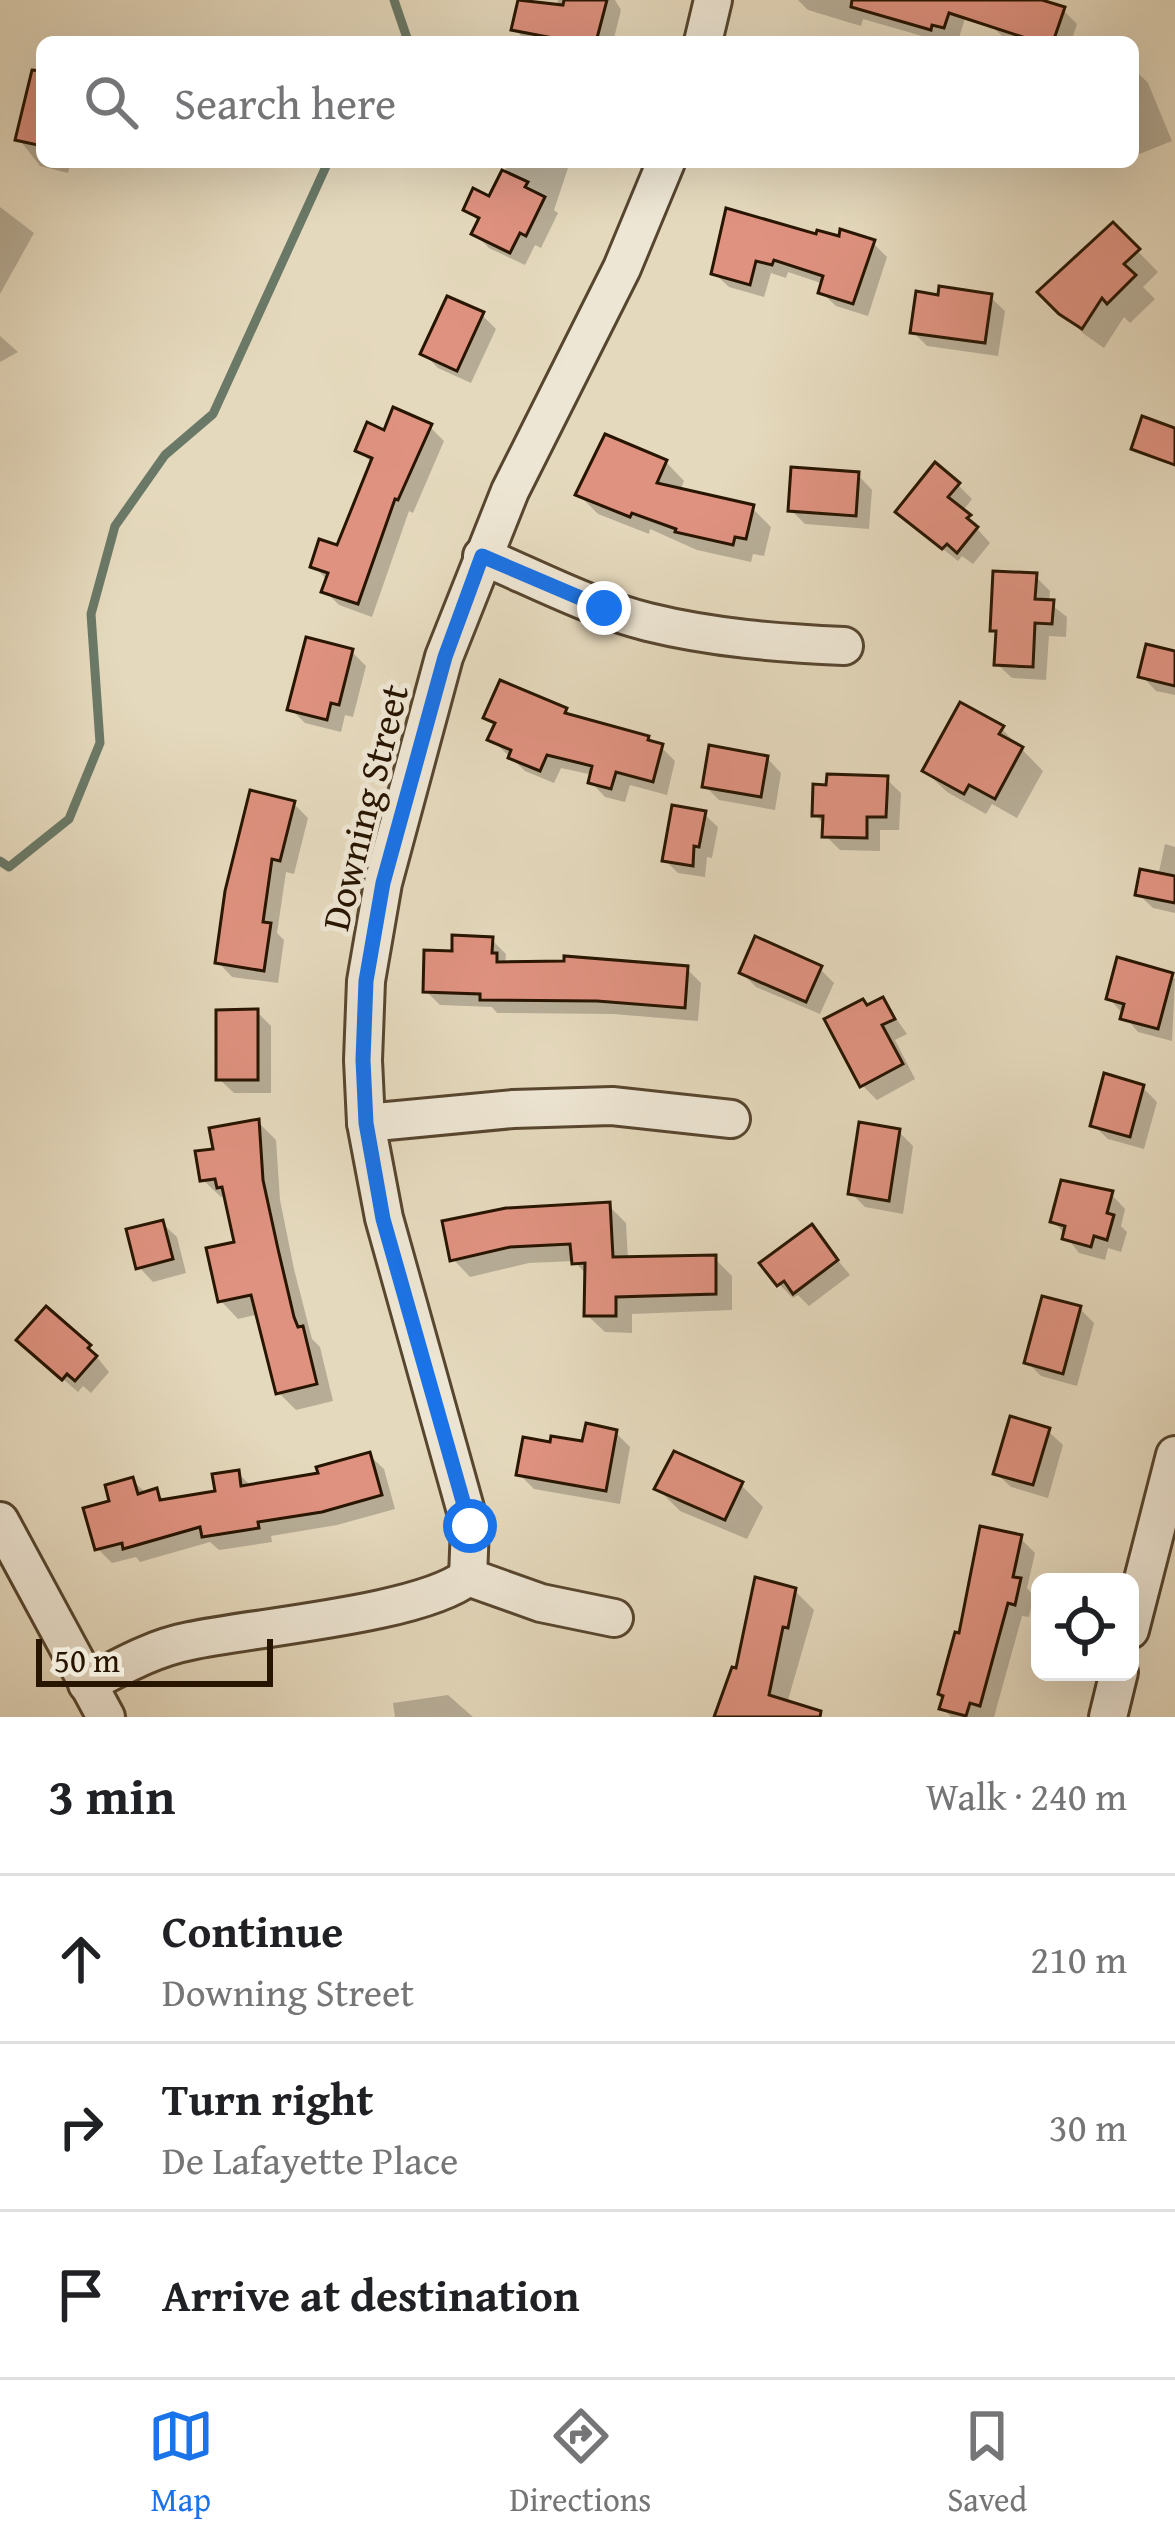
<!DOCTYPE html>
<meta charset="utf-8">
<style>
body{margin:0;font-family:"Gentium Book Plus",serif;background:#f6f6f6;color:#202124}
.controls{position:absolute;right:36px;bottom:36px;display:grid;overflow:hidden;border-radius:18px;box-shadow:0 12px 48px #0002}
.controls button{width:108px;height:108px;display:grid;place-items:center;padding:0;border:0;border-bottom:3px solid #e0e0e0;background:#fff;color:#202124;font:60px sans-serif}
.scale{position:absolute;left:36px;bottom:30px;width:237px;box-sizing:border-box;padding-left:12px;border:6px solid #281500;border-top:0;font-size:33px;line-height:42px;white-space:nowrap;color:#281500;-webkit-text-stroke:9px #eee6d4;paint-order:stroke}
.stop{position:absolute;width:36px;height:36px;margin:-27px;border:9px solid #1a73e8;border-radius:50%;background:#fff}
.stop.end{background:#1a73e8;border-color:#fff;box-shadow:0 3px 12px #0008}
.list{margin:0;padding:0;list-style:none}
h2{display:flex;justify-content:space-between;align-items:center;height:156px;margin:0;padding:0 48px;font-size:51px}
h2 small{font-size:39px;font-weight:400;color:#757577}
.list li{display:grid;grid-template-columns:78px 1fr auto;gap:36px;align-items:center;box-sizing:border-box;height:168px;padding:0 48px;border-top:3px solid #e0e0e0}
.list b{display:block;font-size:45px;white-space:nowrap}
.list p{margin:0;font-size:39px;white-space:nowrap;color:#757577}
.list em{font-size:39px;font-style:normal;color:#757577}
.icon{flex:none;width:66px;height:66px;fill:none;stroke:currentColor;stroke-width:2;stroke-linecap:round;stroke-linejoin:round}
.map{position:relative;flex:none;width:1175px;height:1717px;overflow:hidden}
.search{position:absolute;background:#fff;box-shadow:0 12px 48px #0002;left:36px;right:36px;top:36px;height:132px;display:flex;align-items:center;gap:30px;box-sizing:border-box;padding:0 42px;border-radius:18px;color:#757577;font-size:45px}
.sheet{height:660px;background:#fff}
nav{display:flex;justify-content:space-around;align-items:center;box-sizing:border-box;height:168px;border-top:3px solid #e0e0e0;background:#fff;font-size:33px;color:#757577}
nav a{display:grid;justify-items:center;gap:6px}
nav .on{color:#1a73e8}
.map>svg:first-child{display:block}
.shadow{fill:#0003}
.lines{fill:none;stroke-linecap:round;stroke-linejoin:round}
.stream{stroke:#6a7967;stroke-width:9}
.building{fill:#df9280;stroke:#281500;stroke-width:3}
.minor-casing{stroke:#57462f;stroke-width:42}
.minor{stroke:#eee6d4;stroke-width:36}
.route{stroke:#1a73e8;stroke-width:15}
.labels{text-anchor:middle;dominant-baseline:central;stroke-width:10;stroke-linejoin:round;paint-order:stroke}
.street-label{font-size:39px;fill:#281500;stroke:#eee6d4}
</style>
<div class="map">
<svg width="1175" height="1717" viewBox="0 0 1175 1717">
<rect width="100%" height="100%" fill="#e5d9bd"/>
<filter id="stains"><feTurbulence type="fractalNoise" baseFrequency=".00167" numOctaves="4"/><feColorMatrix values="0 0 0 0 .2 0 0 0 0 .09 0 0 0 0 .02 0 0 0 .5 -.17"/></filter>
<radialGradient id="worn" r=".72"><stop offset=".6" stop-color="#630" stop-opacity="0"/><stop offset="1" stop-color="#630" stop-opacity=".3"/></radialGradient>
<g class="shadow">
<path d="M 521,0 L 557,7 L 558,0 L 615,0 L 621,10 L 613,42 L 527,42 L 515,29 Z"/>
<path d="M 798,0 L 955,0 L 967,12 L 958,41 L 946,37 L 943,42 L 863,19 L 861,26 L 808,10 Z"/>
<path d="M 999,0 L 1033,0 L 1063,10 L 1077,24 L 1071,42 L 1005,39 L 991,25 Z"/>
<path d="M 1134,69 L 1148,83 L 1172,141 L 1137,155 L 1133,151 Z"/>
<path d="M 42,78 L 42,162 L 71,162 L 68,173 L 40,166 L 19,139 Z"/>
<path d="M 509,162 L 570,162 L 554,210 L 558,213 L 541,248 L 535,245 L 525,265 L 489,248 L 475,234 L 480,223 L 466,209 L 491,200 Z"/>
<path d="M 0,207 L 34,233 L 0,294 Z"/>
<path d="M 1113,226 L 1158,272 L 1143,287 L 1155,299 L 1130,323 L 1124,317 L 1104,348 L 1084,334 L 1041,292 Z"/>
<path d="M 818,238 L 873,243 L 887,257 L 868,316 L 836,306 L 821,292 L 824,284 L 788,272 L 786,278 L 771,273 L 764,297 L 729,287 L 714,273 Z"/>
<path d="M 990,297 L 1005,311 L 998,356 L 927,346 L 913,332 Z"/>
<path d="M 482,315 L 496,329 L 471,383 L 438,368 L 424,354 Z"/>
<path d="M 0,336 L 18,352 L 0,362 Z"/>
<path d="M 430,427 L 444,441 L 413,513 L 409,511 L 372,617 L 339,605 L 325,591 L 328,581 L 314,566 L 339,549 L 373,464 L 358,450 L 385,434 Z"/>
<path d="M 666,462 L 684,481 L 680,491 L 752,508 L 771,527 L 764,556 L 753,554 L 751,562 L 697,550 L 650,529 L 649,534 L 598,514 L 579,495 Z"/>
<path d="M 858,475 L 872,490 L 869,529 L 805,524 L 791,510 Z"/>
<path d="M 958,485 L 972,499 L 962,512 L 990,543 L 973,564 L 962,556 L 958,561 L 913,525 Z"/>
<path d="M 1035,576 L 1050,591 L 1049,603 L 1067,617 L 1066,637 L 1049,636 L 1046,680 L 1012,678 L 997,664 L 999,636 L 993,630 Z"/>
<path d="M 352,652 L 366,666 L 353,717 L 345,715 L 341,732 L 305,723 L 291,709 Z"/>
<path d="M 1175,654 L 1175,695 L 1156,691 L 1142,676 Z"/>
<path d="M 565,711 L 573,718 L 648,738 L 661,747 L 675,761 L 667,795 L 630,785 L 625,802 L 605,797 L 591,782 L 593,775 L 561,768 L 554,783 L 525,771 L 491,739 L 496,727 L 487,717 Z"/>
<path d="M 1002,729 L 1043,771 L 1017,818 L 992,804 L 986,814 L 947,792 L 925,771 Z"/>
<path d="M 767,758 L 781,773 L 775,810 L 719,800 L 705,786 Z"/>
<path d="M 886,779 L 901,793 L 899,830 L 880,830 L 880,851 L 840,850 L 825,835 L 825,825 L 815,815 Z"/>
<path d="M 294,804 L 308,818 L 294,874 L 286,872 L 277,933 L 284,940 L 278,983 L 232,977 L 218,962 Z"/>
<path d="M 704,814 L 718,827 L 712,858 L 707,857 L 705,877 L 678,873 L 665,860 Z"/>
<path d="M 1165,844 L 1175,847 L 1175,913 L 1153,908 L 1138,894 L 1158,876 Z"/>
<path d="M 492,940 L 506,954 L 505,965 L 687,969 L 701,983 L 698,1021 L 613,1014 L 497,1013 L 492,1007 L 440,1005 L 426,991 L 455,954 Z"/>
<path d="M 820,969 L 834,983 L 820,1014 L 756,987 L 742,973 Z"/>
<path d="M 1171,976 L 1175,979 L 1172,1041 L 1138,1032 L 1109,998 Z"/>
<path d="M 883,1000 L 907,1034 L 895,1040 L 915,1079 L 877,1100 L 862,1085 L 868,1008 Z"/>
<path d="M 257,1012 L 271,1026 L 271,1093 L 234,1093 L 219,1079 Z"/>
<path d="M 1142,1087 L 1157,1102 L 1144,1149 L 1108,1139 L 1093,1125 Z"/>
<path d="M 258,1122 L 276,1140 L 280,1200 L 294,1269 L 312,1339 L 320,1347 L 333,1401 L 296,1410 L 279,1393 L 259,1314 L 238,1319 L 221,1301 L 238,1244 L 227,1196 L 221,1197 L 203,1180 L 216,1151 Z"/>
<path d="M 899,1132 L 913,1146 L 903,1214 L 865,1207 L 851,1193 Z"/>
<path d="M 1111,1194 L 1125,1209 L 1121,1226 L 1127,1232 L 1121,1252 L 1108,1248 L 1105,1260 L 1079,1253 L 1054,1221 Z"/>
<path d="M 608,1205 L 626,1223 L 628,1259 L 714,1258 L 732,1276 L 732,1310 L 632,1314 L 632,1333 L 605,1332 L 587,1315 L 588,1276 L 574,1261 L 529,1263 L 470,1277 L 453,1259 Z"/>
<path d="M 162,1223 L 177,1237 L 186,1273 L 153,1282 L 139,1267 Z"/>
<path d="M 811,1228 L 850,1275 L 809,1306 L 798,1295 L 793,1298 L 779,1284 Z"/>
<path d="M 1080,1309 L 1094,1323 L 1077,1386 L 1041,1376 L 1027,1362 Z"/>
<path d="M 89,1347 L 109,1372 L 91,1393 L 83,1386 L 78,1392 L 34,1354 Z"/>
<path d="M 1048,1431 L 1063,1445 L 1048,1498 L 1011,1487 L 996,1473 Z"/>
<path d="M 616,1433 L 630,1447 L 620,1504 L 534,1489 L 519,1474 Z"/>
<path d="M 369,1455 L 384,1469 L 395,1509 L 337,1525 L 271,1536 L 272,1542 L 219,1550 L 210,1542 L 140,1562 L 136,1557 L 112,1563 L 98,1549 L 113,1503 L 132,1480 L 147,1494 L 156,1492 L 166,1502 L 218,1493 L 238,1473 L 252,1487 L 322,1476 Z"/>
<path d="M 741,1485 L 763,1507 L 747,1539 L 680,1511 L 658,1489 Z"/>
<path d="M 1020,1538 L 1035,1553 L 1027,1588 L 1034,1596 L 1029,1617 L 1022,1616 L 994,1717 L 951,1717 L 942,1708 Z"/>
<path d="M 795,1591 L 814,1610 L 788,1700 L 796,1717 L 718,1717 L 738,1672 Z"/>
<path d="M 448,1695 L 473,1717 L 395,1717 L 393,1703 Z"/>
</g>
<g class="lines">
<g class="stream">
<path d="M 394,0 L 407,38 L 404,42"/>
<path d="M 0,861 L 9,867 L 69,819 L 100,743 L 91,614 L 115,526 L 165,455 L 213,414 L 328,162"/>
</g>
</g>
<g class="building">
<path d="M 518,0 L 563,5 L 564,0 L 607,0 L 596,42 L 574,42 L 511,30 Z"/>
<path d="M 852,0 L 1042,0 L 1065,7 L 1053,42 L 1038,42 L 949,13 L 944,28 L 932,25 L 931,30 L 851,7 Z"/>
<path d="M 32,70 L 42,71 L 42,146 L 15,140 Z"/>
<path d="M 502,170 L 528,182 L 525,187 L 545,197 L 526,236 L 520,233 L 510,253 L 471,234 L 479,218 L 463,210 L 473,188 L 489,196 Z"/>
<path d="M 726,208 L 816,234 L 817,230 L 839,236 L 840,229 L 875,240 L 853,304 L 818,293 L 823,276 L 774,260 L 772,265 L 756,261 L 750,285 L 711,274 Z"/>
<path d="M 1113,222 L 1140,249 L 1124,264 L 1136,275 L 1107,304 L 1102,298 L 1082,329 L 1059,314 L 1037,292 Z"/>
<path d="M 939,286 L 992,294 L 985,343 L 910,333 L 916,291 L 938,295 Z"/>
<path d="M 447,296 L 484,312 L 457,371 L 420,354 Z"/>
<path d="M 393,407 L 432,424 L 398,500 L 395,499 L 358,604 L 321,592 L 328,573 L 310,567 L 319,539 L 337,545 L 372,458 L 355,451 L 367,422 L 384,430 Z"/>
<path d="M 1142,416 L 1175,428 L 1175,465 L 1131,449 Z"/>
<path d="M 605,434 L 667,460 L 657,483 L 754,505 L 746,539 L 735,537 L 733,545 L 675,532 L 676,529 L 632,513 L 630,517 L 575,495 Z"/>
<path d="M 935,462 L 960,483 L 948,497 L 971,515 L 967,518 L 978,527 L 957,553 L 947,544 L 942,549 L 895,512 Z"/>
<path d="M 791,467 L 859,472 L 856,516 L 788,511 Z"/>
<path d="M 993,571 L 1037,573 L 1035,599 L 1054,600 L 1052,624 L 1035,623 L 1033,667 L 994,665 L 996,631 L 990,631 Z"/>
<path d="M 306,637 L 353,649 L 339,705 L 331,703 L 327,720 L 287,710 Z"/>
<path d="M 1146,644 L 1175,651 L 1175,686 L 1138,677 Z"/>
<path d="M 500,680 L 567,708 L 565,713 L 649,736 L 648,740 L 663,744 L 653,782 L 616,772 L 611,789 L 588,783 L 592,766 L 547,755 L 540,771 L 508,758 L 511,750 L 487,740 L 495,723 L 483,718 Z"/>
<path d="M 960,702 L 1004,726 L 999,734 L 1023,747 L 995,799 L 969,785 L 964,794 L 922,771 Z"/>
<path d="M 709,745 L 768,756 L 761,797 L 702,787 Z"/>
<path d="M 827,774 L 888,776 L 886,817 L 867,817 L 867,838 L 822,837 L 823,816 L 812,816 L 813,784 L 826,785 Z"/>
<path d="M 250,790 L 295,801 L 280,861 L 272,859 L 263,922 L 271,923 L 264,971 L 215,963 L 225,891 Z"/>
<path d="M 672,805 L 706,811 L 699,847 L 694,846 L 693,866 L 662,861 Z"/>
<path d="M 1140,869 L 1175,876 L 1175,903 L 1135,895 Z"/>
<path d="M 452,935 L 493,937 L 492,953 L 497,953 L 497,962 L 564,961 L 564,956 L 688,966 L 685,1008 L 597,1001 L 480,1000 L 480,994 L 423,992 L 424,950 L 452,951 Z"/>
<path d="M 755,936 L 822,966 L 806,1002 L 739,973 Z"/>
<path d="M 1117,957 L 1173,973 L 1158,1029 L 1120,1019 L 1124,1004 L 1106,999 Z"/>
<path d="M 883,997 L 895,1019 L 882,1025 L 903,1064 L 860,1087 L 824,1019 L 863,999 L 867,1005 Z"/>
<path d="M 258,1009 L 258,1080 L 216,1080 L 216,1010 Z"/>
<path d="M 1104,1073 L 1144,1085 L 1130,1137 L 1090,1126 Z"/>
<path d="M 259,1119 L 263,1180 L 278,1249 L 294,1317 L 298,1327 L 303,1326 L 317,1384 L 276,1394 L 251,1295 L 218,1302 L 206,1248 L 234,1242 L 222,1187 L 217,1188 L 215,1179 L 200,1181 L 195,1151 L 213,1149 L 209,1128 Z"/>
<path d="M 859,1122 L 900,1129 L 889,1201 L 848,1194 Z"/>
<path d="M 1061,1180 L 1113,1191 L 1107,1213 L 1114,1215 L 1107,1240 L 1094,1236 L 1091,1247 L 1062,1239 L 1065,1226 L 1050,1222 Z"/>
<path d="M 610,1202 L 613,1257 L 716,1255 L 716,1294 L 616,1297 L 616,1316 L 584,1316 L 585,1263 L 572,1264 L 570,1244 L 510,1247 L 450,1261 L 442,1221 L 506,1208 Z"/>
<path d="M 163,1220 L 173,1259 L 136,1269 L 126,1229 Z"/>
<path d="M 812,1224 L 838,1260 L 793,1294 L 784,1281 L 777,1286 L 759,1263 Z"/>
<path d="M 1042,1296 L 1081,1306 L 1063,1374 L 1024,1363 Z"/>
<path d="M 46,1306 L 91,1345 L 88,1348 L 97,1356 L 75,1381 L 67,1374 L 62,1380 L 16,1340 Z"/>
<path d="M 1010,1416 L 1050,1428 L 1033,1485 L 993,1474 Z"/>
<path d="M 586,1423 L 617,1430 L 606,1491 L 516,1475 L 523,1437 L 550,1442 L 551,1436 L 582,1441 Z"/>
<path d="M 674,1451 L 743,1482 L 725,1520 L 654,1489 Z"/>
<path d="M 370,1452 L 382,1495 L 322,1512 L 258,1522 L 259,1528 L 202,1537 L 200,1527 L 123,1549 L 122,1543 L 95,1550 L 83,1508 L 109,1501 L 105,1485 L 133,1477 L 138,1494 L 157,1488 L 160,1500 L 215,1491 L 212,1474 L 239,1470 L 241,1486 L 318,1473 L 316,1467 Z"/>
<path d="M 980,1526 L 1022,1535 L 1013,1577 L 1021,1578 L 1015,1605 L 1008,1603 L 980,1706 L 970,1703 L 966,1716 L 939,1709 L 943,1696 L 938,1694 L 955,1632 L 959,1633 Z"/>
<path d="M 755,1577 L 796,1588 L 788,1628 L 783,1627 L 769,1695 L 821,1711 L 820,1717 L 714,1717 L 732,1667 L 736,1668 Z"/>
</g>
<g class="lines">
<defs>
<g id="minor">
<path d="M 703,42 L 713,0"/>
<path d="M 482,556 C 536,579 591,608 648,622 C 713,638 778,643 844,646"/>
<path d="M 366,1123 L 513,1109 L 612,1106 L 731,1119"/>
<path d="M 0,1521 L 106,1717"/>
<path d="M 468,1577 L 470,1526 L 384,1218 L 366,1123 L 363,1060 L 366,981 L 383,883 L 444,657 L 510,491 L 622,268 L 666,162"/>
<path d="M 468,1577 L 541,1603 L 614,1618"/>
<path d="M 1130,1630 L 1175,1455"/>
<path d="M 87,1684 C 120,1667 153,1648 190,1641 C 256,1627 421,1614 468,1577"/>
<path d="M 1108,1717 L 1119,1672"/>
</g>
</defs>
<use href="#minor" class="minor-casing"/>
<use href="#minor" class="minor"/>
</g>
<g class="lines">
<path class="route" d="M 470,1526 L 383,1219 L 366,1123 L 363,1060 L 366,981 L 383,883 L 445,657 L 482,556 L 604,608"/>
</g>
<g class="labels">
<g class="street-label">
<text transform="translate(364 807) rotate(-76)">Downing Street</text>
</g>
</g>
<rect width="100%" height="100%" filter="url(#stains)"/>
<rect width="100%" height="100%" fill="url(#worn)"/>
</svg>
<div class="controls">
<button><svg class="icon" aria-label="locate" viewBox="0 0 24 24"><circle cx="12" cy="12" r="6"/><path d="M12 2v4M12 18v4M2 12h4M18 12h4"/></svg></button>
</div>
<div class="scale">50 m</div>
<div class="stop" style="left:470px;top:1526px"></div>
<div class="stop end" style="left:604px;top:608px"></div>
<div class="search"><svg class="icon" aria-label="search" viewBox="0 0 24 24"><circle cx="10" cy="10" r="6"/><path d="M15 15l6 6"/></svg>Search here</div>
</div>
<section class="sheet">
<h2>3 min<small>Walk · 240 m</small></h2>
<ul class="list">
<li><svg class="icon" aria-label="ahead" viewBox="0 0 24 24"><path d="M12 20V5M6 11l6-6 6 6"/></svg><div><b>Continue</b><p>Downing Street</p></div><em>210 m</em></li>
<li><svg class="icon" aria-label="right" viewBox="0 0 24 24"><path d="M7 20v-9h11M14 6l5 5-5 5"/></svg><div><b>Turn right</b><p>De Lafayette Place</p></div><em>30 m</em></li>
<li><svg class="icon" aria-label="arrive" viewBox="0 0 24 24"><path d="M6 21V4h12l-3 4 3 4H6"/></svg><div><b>Arrive at destination</b></div></li>
</ul>
</section>
<nav>
<a class="on"><svg class="icon" aria-label="map" viewBox="0 0 24 24"><path d="M3 6l6-2 6 2 6-2v14l-6 2-6-2-6 2zM9 4v14M15 6v14"/></svg>Map</a>
<a><svg class="icon" aria-label="directions" viewBox="0 0 24 24"><path d="M12 3l9 9-9 9-9-9zM9 14v-3h6M13 9l2 2-2 2"/></svg>Directions</a>
<a><svg class="icon" aria-label="saved" viewBox="0 0 24 24"><path d="M7 4h10v16l-5-4-5 4z"/></svg>Saved</a>
</nav>
